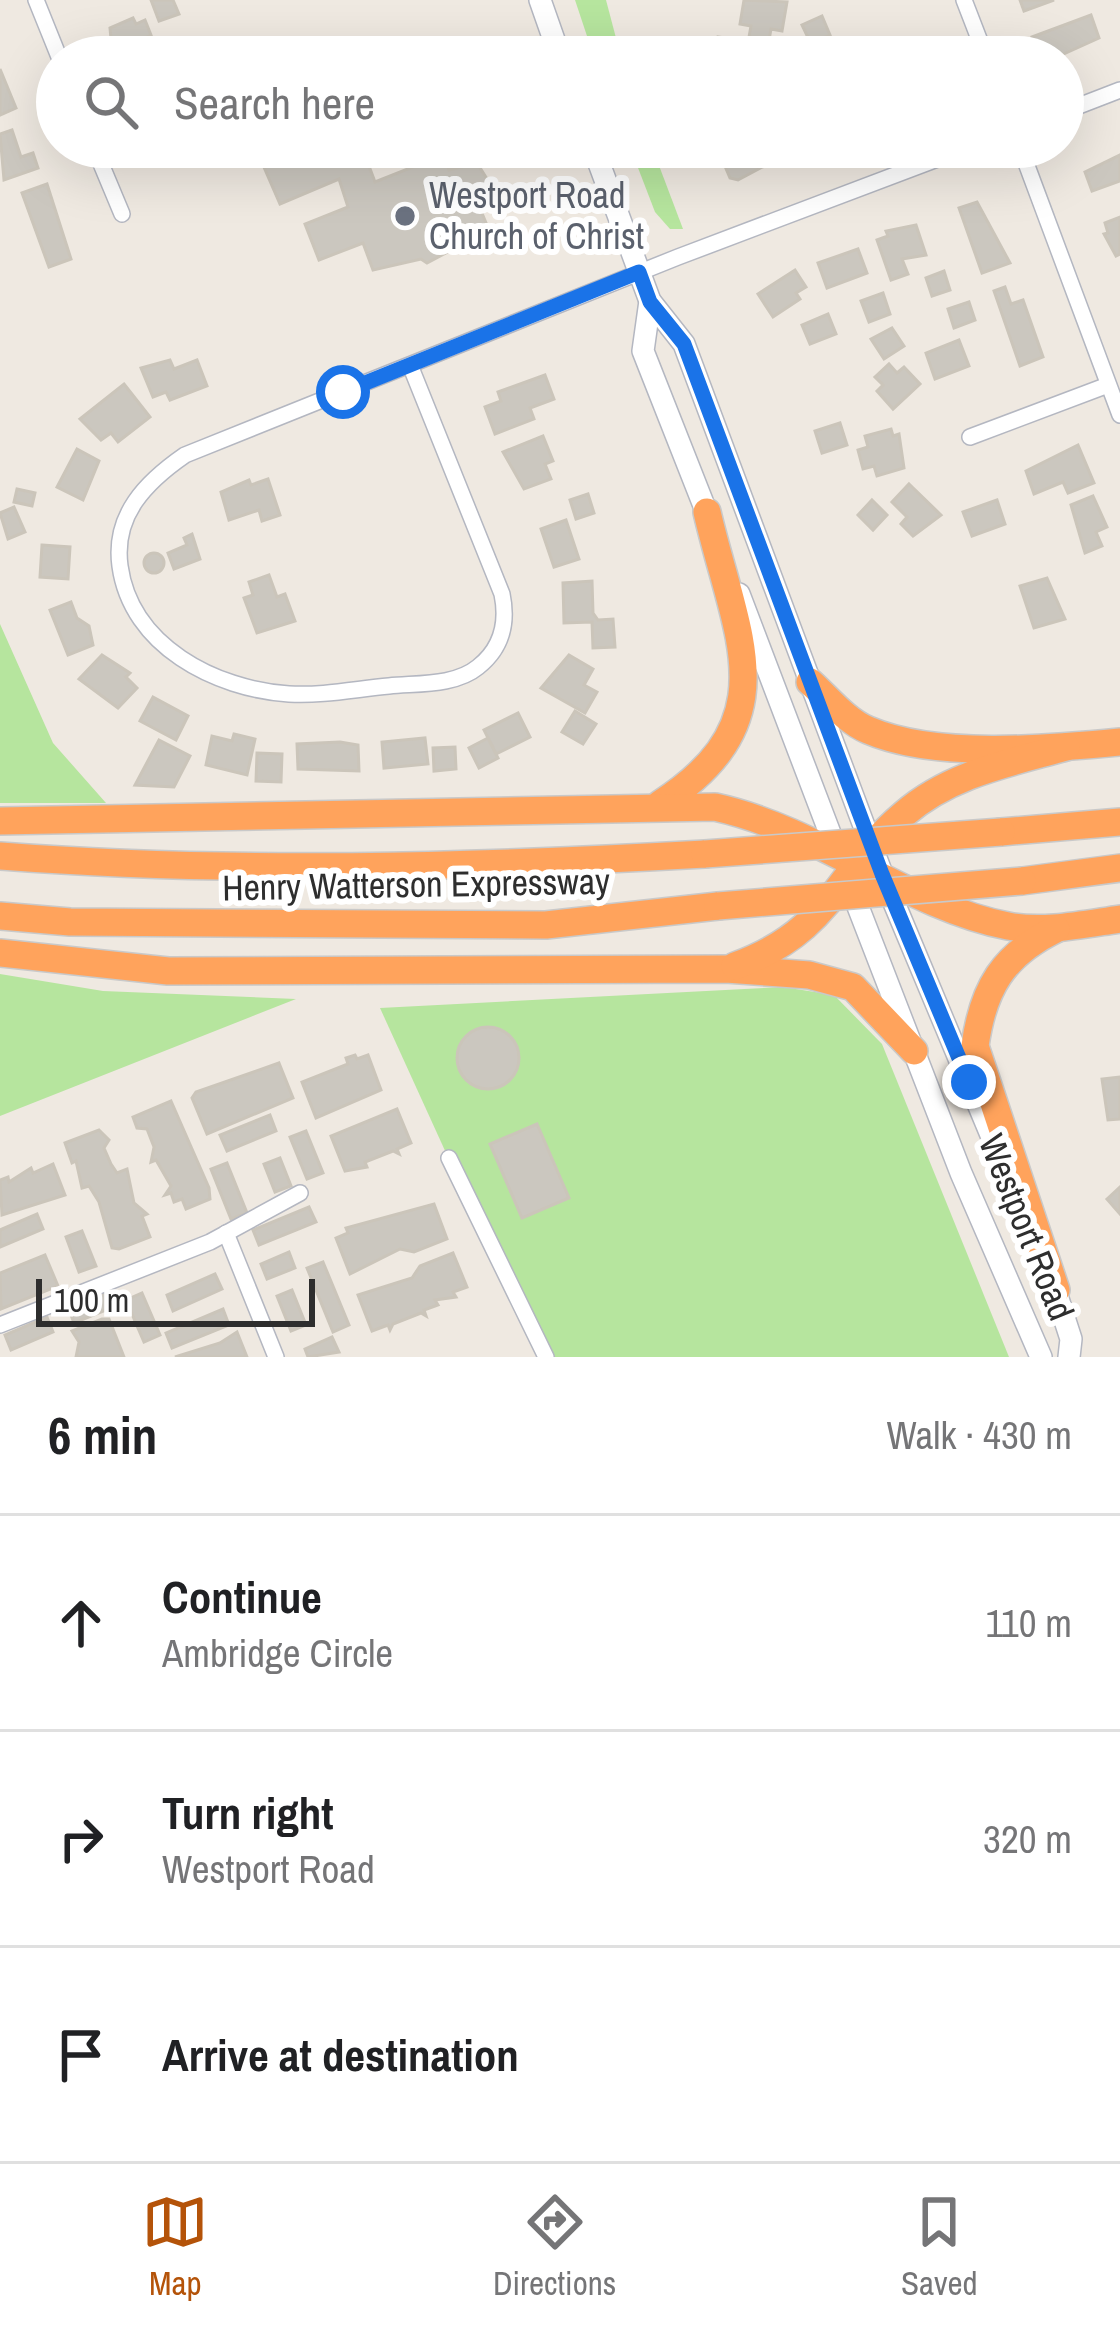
<!DOCTYPE html>
<meta charset="utf-8">
<style>
body{margin:0;font-family:"Archivo Narrow",sans-serif;background:#f2f2f2;color:#202124}
.scale{position:absolute;left:36px;bottom:30px;width:279px;box-sizing:border-box;padding-left:12px;border:6px solid #2e2e2e;border-top:0;font-size:33px;line-height:42px;white-space:nowrap;color:#2e2e2e;-webkit-text-stroke:9px #fff;paint-order:stroke}
.stop{position:absolute;width:36px;height:36px;margin:-27px;border:9px solid #1a73e8;border-radius:50%;background:#fff}
.stop.end{background:#1a73e8;border-color:#fff;box-shadow:0 3px 12px #0008}
.list{margin:0;padding:0;list-style:none}
h2{display:flex;justify-content:space-between;align-items:center;height:156px;margin:0;padding:0 48px;font-size:51px}
h2 small{font-size:39px;font-weight:400;color:#757577}
.list li{display:grid;grid-template-columns:78px 1fr auto;gap:36px;align-items:center;box-sizing:border-box;height:216px;padding:0 48px;border-top:3px solid #e0e0e0}
.list b{display:block;font-size:45px;white-space:nowrap}
.list p{margin:0;font-size:39px;white-space:nowrap;color:#757577}
.list em{font-size:39px;font-style:normal;color:#757577}
.icon{flex:none;width:66px;height:66px;fill:none;stroke:currentColor;stroke-width:2;stroke-linecap:round;stroke-linejoin:round}
.map{position:relative;flex:none;width:1120px;height:1357px;overflow:hidden}
.search{position:absolute;background:#fff;box-shadow:0 12px 48px #0002;left:36px;right:36px;top:36px;height:132px;display:flex;align-items:center;gap:30px;box-sizing:border-box;padding:0 42px;border-radius:66px;color:#757577;font-size:45px}
.sheet{height:804px;background:#fff}
nav{display:flex;justify-content:space-around;align-items:center;box-sizing:border-box;height:168px;border-top:3px solid #e0e0e0;background:#fff;font-size:33px;color:#757577}
nav a{display:grid;justify-items:center;gap:6px}
nav .on{color:#b45309}
.map>svg:first-child{display:block}
.green{fill:#b6e59e}
.building{fill:#cbc7bf;stroke:#cbc5ba;stroke-width:3;fill-rule:evenodd}
.lines{fill:none;stroke-linecap:round;stroke-linejoin:round}
.minor-casing{stroke:#b4b7c1;stroke-width:18}
.secondary-casing{stroke:#b4b7c1;stroke-width:24}
.motorway-casing{stroke:#c9c9c9;stroke-width:30}
.minor{stroke:#fff;stroke-width:15}
.secondary{stroke:#fff;stroke-width:21}
.motorway{stroke:#ffa35c;stroke-width:27}
.motorway-bridge-casing{stroke:#c9c9c9;stroke-width:30;stroke-linecap:butt}
.motorway-bridge{stroke:#ffa35c;stroke-width:27}
.route{stroke:#1a73e8;stroke-width:15}
.worship-dot{fill:#6b7280;stroke:#fff;stroke-width:4.5}
.labels{text-anchor:middle;dominant-baseline:central;stroke-width:12;stroke-linejoin:round;paint-order:stroke}
.worship-label{font-size:36px;fill:#5b616d;stroke:#fff;text-anchor:start}
.street-label{font-size:36px;fill:#2e2e2e;stroke:#fff}
</style>
<div class="map">
<svg width="1120" height="1357" viewBox="0 0 1120 1357">
<rect width="100%" height="100%" fill="#efe9e1"/>
<g class="green">
<path d="M 575,0 L 606,0 L 621,57 L 594,57 Z"/>
<path d="M 630,147 L 652,147 L 683,229 L 670,229 L 655,212 Z"/>
<path d="M 0,624 L 53,743 L 106,803 L 0,803 Z"/>
<path d="M 0,974 L 103,991 L 296,999 L 0,1116 Z"/>
<path d="M 783,987 L 834,995 L 882,1044 L 1009,1357 L 539,1357 L 380,1008 Z"/>
</g>
<g class="building">
<path d="M 151,0 L 173,0 L 179,14 L 159,21 Z"/>
<path d="M 744,0 L 787,2 L 782,31 L 771,29 L 769,40 L 749,37 L 751,26 L 740,24 Z"/>
<path d="M 1020,0 L 1054,0 L 1024,11 Z"/>
<path d="M 1091,15 L 1099,38 L 1059,56 L 1039,57 L 1032,37 Z"/>
<path d="M 822,16 L 830,35 L 811,44 L 802,25 Z"/>
<path d="M 133,18 L 136,24 L 145,20 L 151,35 L 142,40 L 149,57 L 122,57 L 111,39 L 110,28 Z"/>
<path d="M 718,37 L 740,40 L 737,57 L 715,56 Z"/>
<path d="M 924,38 L 930,57 L 903,57 L 899,46 Z"/>
<path d="M 0,69 L 16,108 L 0,115 Z"/>
<path d="M 12,130 L 21,157 L 33,153 L 38,168 L 4,180 L 0,134 Z"/>
<path d="M 444,147 L 449,170 L 477,163 L 487,179 L 494,199 L 479,206 L 489,230 L 427,263 L 421,259 L 373,270 L 363,243 L 319,260 L 305,224 L 348,207 L 339,179 L 280,204 L 260,158 L 283,147 ZM 417,148 L 423,163 L 375,182 L 369,166 Z"/>
<path d="M 724,147 L 762,147 L 768,164 L 738,180 L 730,178 L 719,152 Z"/>
<path d="M 1120,155 L 1120,181 L 1092,191 L 1085,172 Z"/>
<path d="M 47,184 L 71,259 L 49,267 L 22,193 Z"/>
<path d="M 977,202 L 1010,263 L 982,273 L 959,208 Z"/>
<path d="M 1120,217 L 1120,254 L 1116,256 L 1104,234 L 1108,233 L 1105,223 Z"/>
<path d="M 916,225 L 926,255 L 902,259 L 908,274 L 891,280 L 877,240 L 888,236 L 886,231 Z"/>
<path d="M 858,249 L 867,273 L 827,288 L 818,263 Z"/>
<path d="M 795,270 L 806,287 L 796,293 L 800,299 L 773,317 L 758,294 Z"/>
<path d="M 944,271 L 950,290 L 932,296 L 926,278 Z"/>
<path d="M 1005,287 L 1011,304 L 1023,300 L 1043,357 L 1020,366 L 994,291 Z"/>
<path d="M 883,293 L 890,314 L 869,322 L 861,301 Z"/>
<path d="M 969,302 L 975,320 L 954,328 L 948,309 Z"/>
<path d="M 828,314 L 836,334 L 810,344 L 802,325 Z"/>
<path d="M 892,328 L 904,346 L 884,359 L 871,339 Z"/>
<path d="M 959,340 L 969,366 L 935,379 L 926,353 Z"/>
<path d="M 170,360 L 174,369 L 197,360 L 207,386 L 170,400 L 166,392 L 153,397 L 141,368 Z"/>
<path d="M 889,364 L 897,373 L 904,367 L 920,384 L 893,409 L 877,391 L 883,385 L 875,377 Z"/>
<path d="M 545,375 L 554,399 L 530,408 L 534,419 L 495,434 L 485,407 L 501,401 L 498,392 Z"/>
<path d="M 124,384 L 150,417 L 118,442 L 111,433 L 101,440 L 80,419 Z"/>
<path d="M 840,423 L 847,445 L 822,453 L 815,431 Z"/>
<path d="M 891,429 L 893,436 L 899,434 L 904,468 L 877,476 L 874,466 L 863,469 L 858,450 L 868,447 L 865,436 Z"/>
<path d="M 543,436 L 553,461 L 545,464 L 551,479 L 524,489 L 503,452 Z"/>
<path d="M 1078,445 L 1094,483 L 1068,493 L 1063,482 L 1034,494 L 1026,471 Z"/>
<path d="M 77,449 L 99,461 L 83,500 L 57,487 Z"/>
<path d="M 268,479 L 280,515 L 262,521 L 259,510 L 229,520 L 221,492 L 249,480 L 251,485 Z"/>
<path d="M 909,484 L 941,515 L 913,536 L 901,524 L 907,517 L 892,502 Z"/>
<path d="M 17,489 L 35,493 L 32,506 L 14,502 Z"/>
<path d="M 588,494 L 594,513 L 576,519 L 570,500 Z"/>
<path d="M 1093,496 L 1107,527 L 1096,532 L 1102,546 L 1085,553 L 1071,505 Z"/>
<path d="M 872,500 L 887,515 L 873,530 L 858,515 Z"/>
<path d="M 997,500 L 1005,524 L 972,536 L 963,512 Z"/>
<path d="M 14,507 L 25,532 L 8,539 L 0,513 Z"/>
<path d="M 566,520 L 579,559 L 554,567 L 541,529 Z"/>
<path d="M 192,534 L 200,559 L 174,569 L 168,553 L 187,545 L 184,538 Z"/>
<path d="M 42,545 L 70,547 L 68,579 L 40,577 Z"/>
<circle cx="154" cy="563" r="10"/>
<path d="M 269,575 L 277,597 L 285,594 L 295,621 L 257,633 L 244,598 L 253,595 L 249,582 Z"/>
<path d="M 1047,578 L 1065,619 L 1034,628 L 1020,586 Z"/>
<path d="M 592,581 L 593,613 L 598,620 L 613,619 L 615,647 L 593,648 L 592,622 L 564,623 L 563,583 Z"/>
<path d="M 71,602 L 77,618 L 89,626 L 93,645 L 68,655 L 50,610 Z"/>
<path d="M 102,655 L 130,673 L 126,677 L 137,688 L 118,708 L 79,679 Z"/>
<path d="M 569,655 L 593,669 L 584,685 L 597,692 L 585,713 L 541,688 Z"/>
<path d="M 153,697 L 188,716 L 176,740 L 140,721 Z"/>
<path d="M 575,711 L 596,724 L 583,744 L 562,732 Z"/>
<path d="M 518,713 L 530,737 L 496,754 L 484,730 Z"/>
<path d="M 234,734 L 255,739 L 247,775 L 206,765 L 212,736 L 232,741 Z"/>
<path d="M 425,738 L 428,764 L 384,768 L 382,742 Z"/>
<path d="M 488,738 L 498,758 L 479,768 L 469,748 Z"/>
<path d="M 159,740 L 190,756 L 174,787 L 135,785 Z"/>
<path d="M 340,742 L 358,745 L 359,771 L 298,769 L 297,744 Z"/>
<path d="M 455,747 L 456,769 L 434,771 L 433,748 Z"/>
<path d="M 257,753 L 282,754 L 281,782 L 256,781 Z"/>
<circle cx="488" cy="1058" r="31"/>
<path d="M 355,1055 L 357,1059 L 368,1055 L 381,1090 L 316,1118 L 302,1082 L 348,1064 L 346,1058 Z"/>
<path d="M 279,1063 L 293,1098 L 207,1134 L 192,1098 L 196,1092 Z"/>
<path d="M 1120,1077 L 1120,1119 L 1108,1120 L 1102,1079 Z"/>
<path d="M 171,1101 L 209,1188 L 210,1199 L 186,1209 L 182,1199 L 174,1202 L 171,1193 L 165,1195 L 171,1186 L 156,1160 L 151,1162 L 154,1147 L 147,1129 L 137,1128 L 133,1117 Z"/>
<path d="M 397,1109 L 411,1143 L 397,1149 L 399,1154 L 393,1151 L 365,1162 L 367,1167 L 345,1171 L 331,1136 Z"/>
<path d="M 270,1115 L 276,1131 L 227,1151 L 220,1135 Z"/>
<path d="M 537,1124 L 569,1198 L 522,1218 L 490,1144 Z"/>
<path d="M 99,1130 L 109,1140 L 104,1148 L 111,1164 L 117,1173 L 127,1169 L 134,1203 L 147,1214 L 142,1216 L 150,1237 L 119,1249 L 112,1248 L 99,1202 L 89,1186 L 82,1188 L 76,1161 L 72,1163 L 65,1143 Z"/>
<path d="M 306,1131 L 323,1173 L 307,1179 L 290,1137 Z"/>
<path d="M 280,1158 L 291,1186 L 275,1192 L 264,1164 Z"/>
<path d="M 227,1163 L 247,1213 L 231,1219 L 211,1169 Z"/>
<path d="M 53,1164 L 65,1195 L 2,1215 L 0,1180 L 8,1177 L 9,1182 L 31,1168 L 33,1173 Z"/>
<path d="M 1120,1187 L 1120,1214 L 1107,1199 Z"/>
<path d="M 434,1204 L 447,1239 L 414,1252 L 400,1249 L 350,1274 L 336,1238 L 348,1233 L 346,1228 Z"/>
<path d="M 309,1207 L 316,1222 L 259,1245 L 253,1230 Z"/>
<path d="M 37,1214 L 43,1229 L 0,1247 L 0,1230 Z"/>
<path d="M 82,1231 L 96,1266 L 79,1272 L 66,1237 Z"/>
<path d="M 289,1252 L 295,1268 L 267,1279 L 261,1264 Z"/>
<path d="M 453,1253 L 467,1287 L 453,1292 L 456,1297 L 435,1300 L 438,1305 L 424,1310 L 426,1316 L 421,1313 L 393,1324 L 390,1330 L 388,1325 L 372,1331 L 358,1295 L 412,1278 L 420,1266 Z"/>
<path d="M 45,1255 L 58,1286 L 1,1309 L 0,1273 Z"/>
<path d="M 323,1262 L 349,1325 L 333,1332 L 307,1268 Z"/>
<path d="M 215,1274 L 222,1289 L 173,1311 L 167,1295 Z"/>
<path d="M 110,1290 L 116,1306 L 74,1323 L 68,1307 Z"/>
<path d="M 292,1290 L 306,1325 L 291,1331 L 277,1296 Z"/>
<path d="M 142,1293 L 160,1335 L 144,1342 L 126,1300 Z"/>
<path d="M 223,1309 L 229,1325 L 172,1348 L 166,1333 Z"/>
<path d="M 47,1317 L 53,1332 L 11,1350 L 5,1335 Z"/>
<path d="M 102,1319 L 109,1319 L 124,1357 L 76,1357 L 79,1342 L 72,1331 Z"/>
<path d="M 237,1332 L 247,1357 L 175,1357 L 220,1343 Z"/>
<path d="M 332,1337 L 339,1352 L 308,1357 L 305,1349 Z"/>
</g>
<g class="lines">
<defs>
<g id="minor">
<path d="M 36,0 L 59,57"/>
<path d="M 964,0 L 986,57"/>
<path d="M 1063,112 L 1120,90"/>
<path d="M 94,147 L 122,214"/>
<path d="M 1020,147 L 1120,415"/>
<path d="M 410,365 L 502,594 C 508,623 502,648 478,667 C 455,686 417,683 389,686 C 356,689 322,696 289,694 C 215,689 131,646 120,566 C 113,515 146,482 185,455 L 678,257 L 969,147"/>
<path d="M 970,437 L 1108,385"/>
<path d="M 449,1158 L 546,1357"/>
<path d="M 226,1233 L 276,1357"/>
<path d="M 0,1325 L 210,1242 L 300,1193"/>
</g>
<g id="secondary">
<path d="M 540,0 L 560,57"/>
<path d="M 593,147 L 650,301 L 684,344 L 882,874 L 999,1154"/>
<path d="M 650,301 L 643,351 L 712,526"/>
<path d="M 739,594 L 839,857"/>
<path d="M 850,886 L 961,1173 L 1041,1357"/>
<path d="M 1051,1277 L 1071,1339 L 1069,1357"/>
</g>
<g id="motorway">
<path d="M 810,682 C 827,697 846,721 868,730 C 935,759 1047,749 1120,742"/>
<path d="M 660,804 C 790,720 736,637 707,512"/>
<path d="M 0,821 L 715,807 C 821,830 908,907 1008,926 C 1044,933 1085,924 1120,919"/>
<path d="M 1001,832 L 1120,822"/>
<path d="M 0,856 C 234,874 471,867 705,854"/>
<path d="M 1022,881 L 1120,868"/>
<path d="M 0,916 L 70,922 L 546,925 L 718,906"/>
<path d="M 1056,929 C 1003,955 983,988 975,1046 L 1056,1290"/>
<path d="M 0,953 L 168,971 L 726,969 L 809,975 L 853,987 L 914,1051"/>
<path d="M 735,966 C 834,930 835,872 904,814 C 950,774 1009,763 1066,747"/>
</g>
</defs>
<use href="#minor" class="minor-casing"/>
<use href="#secondary" class="secondary-casing"/>
<use href="#motorway" class="motorway-casing"/>
<use href="#minor" class="minor"/>
<use href="#secondary" class="secondary"/>
<use href="#motorway" class="motorway"/>
<defs>
<g id="motorway-bridge">
<path d="M 705,854 L 1001,832"/>
<path d="M 718,906 L 1022,881"/>
</g>
</defs>
<use href="#motorway-bridge" class="motorway-bridge-casing"/>
<use href="#motorway-bridge" class="motorway-bridge"/>
</g>
<g class="lines">
<path class="route" d="M 343,392 L 639,272 L 650,302 L 684,344 L 882,874 L 969,1082"/>
</g>
<circle class="worship-dot" cx="405" cy="216" r="12"/>
<g class="labels">
<g class="worship-label">
<text x="429" y="195">Westport Road<tspan x="429" dy="41">Church of Christ</tspan></text>
</g>
<g class="street-label">
<text transform="translate(416 884) rotate(-1)">Henry Watterson Expressway</text>
<text transform="translate(1027 1227) rotate(68)">Westport Road</text>
</g>
</g>
</svg>
<div class="scale">100 m</div>
<div class="stop" style="left:343px;top:392px"></div>
<div class="stop end" style="left:969px;top:1082px"></div>
<div class="search"><svg class="icon" aria-label="search" viewBox="0 0 24 24"><circle cx="10" cy="10" r="6"/><path d="M15 15l6 6"/></svg>Search here</div>
</div>
<section class="sheet">
<h2>6 min<small>Walk · 430 m</small></h2>
<ul class="list">
<li><svg class="icon" aria-label="ahead" viewBox="0 0 24 24"><path d="M12 20V5M6 11l6-6 6 6"/></svg><div><b>Continue</b><p>Ambridge Circle</p></div><em>110 m</em></li>
<li><svg class="icon" aria-label="right" viewBox="0 0 24 24"><path d="M7 20v-9h11M14 6l5 5-5 5"/></svg><div><b>Turn right</b><p>Westport Road</p></div><em>320 m</em></li>
<li><svg class="icon" aria-label="arrive" viewBox="0 0 24 24"><path d="M6 21V4h12l-3 4 3 4H6"/></svg><div><b>Arrive at destination</b></div></li>
</ul>
</section>
<nav>
<a class="on"><svg class="icon" aria-label="map" viewBox="0 0 24 24"><path d="M3 6l6-2 6 2 6-2v14l-6 2-6-2-6 2zM9 4v14M15 6v14"/></svg>Map</a>
<a><svg class="icon" aria-label="directions" viewBox="0 0 24 24"><path d="M12 3l9 9-9 9-9-9zM9 14v-3h6M13 9l2 2-2 2"/></svg>Directions</a>
<a><svg class="icon" aria-label="saved" viewBox="0 0 24 24"><path d="M7 4h10v16l-5-4-5 4z"/></svg>Saved</a>
</nav>
